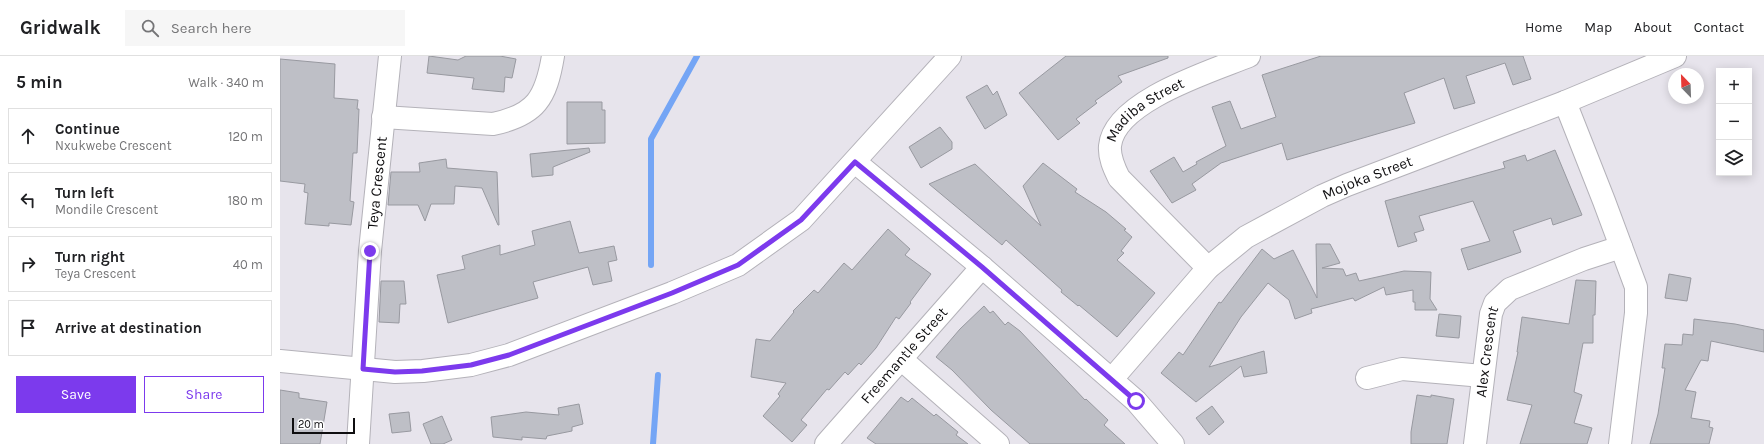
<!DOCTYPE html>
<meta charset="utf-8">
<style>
body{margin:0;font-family:Karla,sans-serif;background:#f6f6f6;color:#202124}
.controls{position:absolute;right:12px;top:12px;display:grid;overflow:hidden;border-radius:0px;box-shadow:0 2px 10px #0003}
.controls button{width:36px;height:36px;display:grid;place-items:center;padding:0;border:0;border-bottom:1px solid #e0e0e0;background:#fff;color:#202124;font:20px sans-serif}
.compass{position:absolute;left:1388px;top:12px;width:36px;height:36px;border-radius:50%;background:#fff;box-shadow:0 2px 10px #0003;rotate:337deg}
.scale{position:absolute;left:12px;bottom:10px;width:63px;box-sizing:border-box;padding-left:4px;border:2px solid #0f0e10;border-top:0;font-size:11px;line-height:14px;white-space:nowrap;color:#0f0e10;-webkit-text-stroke:3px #fff;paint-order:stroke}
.stop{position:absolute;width:12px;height:12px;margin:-9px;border:3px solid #7c3aed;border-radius:50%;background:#fff}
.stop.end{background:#7c3aed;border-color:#fff;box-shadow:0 1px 4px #0008}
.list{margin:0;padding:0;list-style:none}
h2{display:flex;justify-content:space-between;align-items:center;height:52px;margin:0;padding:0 16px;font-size:17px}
h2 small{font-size:13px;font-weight:400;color:#757577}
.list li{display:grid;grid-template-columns:26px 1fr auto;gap:12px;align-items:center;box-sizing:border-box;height:56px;margin:0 8px 8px;padding:0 8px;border:1px solid #e0e0e0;border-radius:0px}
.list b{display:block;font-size:15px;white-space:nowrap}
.list p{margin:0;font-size:13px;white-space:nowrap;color:#757577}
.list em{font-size:13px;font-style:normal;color:#757577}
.actions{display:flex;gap:8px;padding:12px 16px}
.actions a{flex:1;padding:9px 0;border:1px solid #7c3aed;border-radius:0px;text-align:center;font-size:14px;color:#7c3aed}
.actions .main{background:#7c3aed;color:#fff}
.icon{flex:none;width:22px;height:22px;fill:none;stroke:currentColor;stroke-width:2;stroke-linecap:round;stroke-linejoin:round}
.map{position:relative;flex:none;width:1484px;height:388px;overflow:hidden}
header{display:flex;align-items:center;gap:24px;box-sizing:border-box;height:56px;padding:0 20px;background:#fff;border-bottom:1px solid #e0e0e0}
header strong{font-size:19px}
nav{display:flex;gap:22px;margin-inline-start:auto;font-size:14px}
.search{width:280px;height:36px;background:#f6f6f6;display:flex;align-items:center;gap:10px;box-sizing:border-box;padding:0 14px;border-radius:0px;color:#757577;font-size:15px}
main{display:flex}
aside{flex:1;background:#fff}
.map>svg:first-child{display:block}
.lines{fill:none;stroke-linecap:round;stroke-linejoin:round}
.stream{stroke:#74a5f5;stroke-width:6}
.building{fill:#bebfc6;stroke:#9899a0}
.minor-casing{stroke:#b4b2b9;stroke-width:24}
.minor{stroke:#fff;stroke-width:22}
.route{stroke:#7c3aed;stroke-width:5}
.labels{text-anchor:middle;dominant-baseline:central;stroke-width:3;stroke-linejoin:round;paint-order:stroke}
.street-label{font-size:15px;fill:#0f0e10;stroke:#fff}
</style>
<header>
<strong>Gridwalk</strong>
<div class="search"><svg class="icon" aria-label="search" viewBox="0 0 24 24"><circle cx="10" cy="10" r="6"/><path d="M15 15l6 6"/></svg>Search here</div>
<nav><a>Home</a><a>Map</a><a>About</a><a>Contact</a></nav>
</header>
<main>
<aside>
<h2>5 min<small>Walk · 340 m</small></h2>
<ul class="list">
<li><svg class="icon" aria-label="ahead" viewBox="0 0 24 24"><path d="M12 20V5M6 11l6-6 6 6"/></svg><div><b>Continue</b><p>Nxukwebe Crescent</p></div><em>120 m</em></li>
<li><svg class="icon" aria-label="left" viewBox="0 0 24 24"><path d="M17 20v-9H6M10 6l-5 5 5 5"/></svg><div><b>Turn left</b><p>Mondile Crescent</p></div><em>180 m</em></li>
<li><svg class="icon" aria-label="right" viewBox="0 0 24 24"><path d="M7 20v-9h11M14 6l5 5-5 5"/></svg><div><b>Turn right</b><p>Teya Crescent</p></div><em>40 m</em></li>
<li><svg class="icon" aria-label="arrive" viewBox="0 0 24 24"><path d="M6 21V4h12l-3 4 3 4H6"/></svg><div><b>Arrive at destination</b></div></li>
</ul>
<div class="actions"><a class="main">Save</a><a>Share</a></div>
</aside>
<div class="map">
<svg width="1484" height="388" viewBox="0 0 1484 388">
<rect width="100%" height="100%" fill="#e7e4ec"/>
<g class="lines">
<g class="stream">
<path d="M 371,209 L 371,83 L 417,0"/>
<path d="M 373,388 L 378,319"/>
</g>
</g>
<g class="building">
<path d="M 149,0 L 178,4 L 186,0 L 220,0 L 236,3 L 232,22 L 225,21 L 224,36 L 192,33 L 194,22 L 147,17 Z"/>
<path d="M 786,0 L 888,0 L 888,2 L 838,20 L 842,26 L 815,45 L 817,47 L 796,63 L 800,67 L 778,84 L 739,37 Z"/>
<path d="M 1041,0 L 1243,0 L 1251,23 L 1233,29 L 1225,7 L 1186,20 L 1195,47 L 1174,53 L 1164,22 L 1124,37 L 1135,67 L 1007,104 L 1002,87 L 941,107 L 912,128 L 916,134 L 892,147 L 870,115 L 894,101 L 903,116 L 917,108 L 916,106 L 946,90 L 932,51 L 950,45 L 961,73 L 996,61 L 982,19 Z"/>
<path d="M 0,3 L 55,8 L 54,42 L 78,44 L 77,53 L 79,53 L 77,97 L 73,97 L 70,145 L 74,146 L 71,169 L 49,167 L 49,170 L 25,168 L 28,137 L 24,136 L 25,128 L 0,125 Z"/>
<path d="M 707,29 L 713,39 L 717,35 L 727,59 L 705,73 L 686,41 Z"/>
<path d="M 287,46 L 322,46 L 322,54 L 325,54 L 325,87 L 287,88 Z"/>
<path d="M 660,71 L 672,86 L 672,93 L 641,112 L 629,91 Z"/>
<path d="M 309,92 L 310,96 L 273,111 L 273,119 L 252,121 L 250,98 Z"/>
<path d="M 1275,94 L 1302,159 L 1273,169 L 1271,162 L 1233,175 L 1241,196 L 1188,214 L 1181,193 L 1210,185 L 1193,145 L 1139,160 L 1144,174 L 1134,177 L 1137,185 L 1118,191 L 1105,145 L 1225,112 L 1223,106 L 1245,99 L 1247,105 Z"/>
<path d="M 166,103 L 167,112 L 217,116 L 219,169 L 218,169 L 202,132 L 175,130 L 174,148 L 151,148 L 145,165 L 138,149 L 108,149 L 111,116 L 140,116 L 139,107 Z"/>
<path d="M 763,107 L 797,133 L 795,136 L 826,156 L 846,173 L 844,174 L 852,181 L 841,195 L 844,197 L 837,204 L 875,237 L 837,281 L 799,249 L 798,250 L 781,236 L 782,234 L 726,184 L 722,189 L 649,128 L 695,108 L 761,170 L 743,130 Z"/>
<path d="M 290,165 L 299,197 L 334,190 L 337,204 L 328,206 L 332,225 L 313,229 L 308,211 L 253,226 L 258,242 L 168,267 L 157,219 L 185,213 L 182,200 L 220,189 L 220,199 L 255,189 L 252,175 Z"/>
<path d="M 608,173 L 630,193 L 625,199 L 651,218 L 630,246 L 631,247 L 619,263 L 616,261 L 596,292 L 581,309 L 579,307 L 568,319 L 565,316 L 549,334 L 547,333 L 521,364 L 527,369 L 512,386 L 483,360 L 500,340 L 498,338 L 506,327 L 471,321 L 476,283 L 490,285 L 514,256 L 513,255 L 534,234 L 538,237 L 564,207 L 572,214 Z"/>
<path d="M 1036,188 L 1050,188 L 1060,207 L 1042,212 L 1063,213 L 1066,220 L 1076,217 L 1079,225 L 1124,215 L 1151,216 L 1150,243 L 1157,254 L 1135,254 L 1135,246 L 1133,246 L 1133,234 L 1106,239 L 1104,231 L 1075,245 L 1073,242 L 1031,253 L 1032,257 L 1015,263 L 1009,244 L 988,227 L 961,261 L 929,311 L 984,295 L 987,317 L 964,321 L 961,310 L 916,346 L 881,317 L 899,296 L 903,299 L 939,246 L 941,247 L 982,193 L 994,203 L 1013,194 L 1037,242 Z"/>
<path d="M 1389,218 L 1411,222 L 1407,245 L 1385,242 Z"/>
<path d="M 1296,224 L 1316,225 L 1315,259 L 1313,259 L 1313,287 L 1303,287 L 1294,336 L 1302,339 L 1294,367 L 1312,372 L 1307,388 L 1240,388 L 1252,349 L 1227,344 L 1238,296 L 1237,296 L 1242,261 L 1289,268 Z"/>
<path d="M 101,225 L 124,225 L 126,248 L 120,248 L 119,267 L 99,266 Z"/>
<path d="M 704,250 L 710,257 L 713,255 L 725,269 L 728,266 L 740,275 L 805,344 L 806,343 L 828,364 L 824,369 L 845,388 L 750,388 L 711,354 L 672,314 L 656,301 L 680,273 Z"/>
<path d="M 1159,258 L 1181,260 L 1179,282 L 1156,280 Z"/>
<path d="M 1414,263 L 1455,268 L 1484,274 L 1484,296 L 1431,285 L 1428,305 L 1421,304 L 1405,334 L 1416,336 L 1411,362 L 1430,365 L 1429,371 L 1433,372 L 1429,388 L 1370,388 L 1378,358 L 1385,312 L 1382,312 L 1385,288 L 1402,289 L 1403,278 L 1413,279 Z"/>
<path d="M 0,334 L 19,337 L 19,342 L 47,346 L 40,388 L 0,388 Z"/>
<path d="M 1137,339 L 1151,341 L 1151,339 L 1174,343 L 1167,388 L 1131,388 L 1131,376 Z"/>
<path d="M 621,341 L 628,346 L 632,342 L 654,360 L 656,358 L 678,376 L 676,379 L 688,388 L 596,388 L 587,382 Z"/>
<path d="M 299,348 L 303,368 L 292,371 L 292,375 L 267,380 L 266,383 L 242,381 L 242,384 L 213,381 L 211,361 L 246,356 L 279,359 L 278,352 Z"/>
<path d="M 932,350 L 944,366 L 929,379 L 916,362 Z"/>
<path d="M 129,356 L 131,375 L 112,377 L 109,358 Z"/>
<path d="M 162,360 L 172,384 L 163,388 L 151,388 L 143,368 Z"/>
</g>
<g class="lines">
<defs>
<g id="minor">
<path d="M 1285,46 L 1324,145 L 1356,231 L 1356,257 L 1340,388"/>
<path d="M 103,61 L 213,68 C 256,59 266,42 273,0"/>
<path d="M 575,106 L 702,211 L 856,345 L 893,388"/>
<path id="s1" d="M 928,212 L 839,122 C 834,112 829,101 830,90 C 834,45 932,15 969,0"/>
<path d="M 621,303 L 718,388"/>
<path d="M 0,305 L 115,316 L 143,315 L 191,309 L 229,299 L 392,237 L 458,209 L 521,164 L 670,0"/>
<path d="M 1087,322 L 1122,313 L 1203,320"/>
<path id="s2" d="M 832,323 L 928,212 L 966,181 L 1042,140 L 1067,129 L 1285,46 L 1395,0"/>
<path id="s3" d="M 78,388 L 90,195 L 110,0"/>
<path id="s4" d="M 546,388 L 702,211"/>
<path id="s5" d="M 1195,388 L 1211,258 L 1215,247 L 1230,233 L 1304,203 L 1341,191"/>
</g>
</defs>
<use href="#minor" class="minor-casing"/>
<use href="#minor" class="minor"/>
</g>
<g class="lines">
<path class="route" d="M 90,195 L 83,313 L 115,316 L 142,315 L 191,309 L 229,299 L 392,237 L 458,209 L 521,164 L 575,106 L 702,211 L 856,345"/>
</g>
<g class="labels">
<g class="street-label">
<text stroke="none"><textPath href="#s1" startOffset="213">Madiba Street</textPath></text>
<text stroke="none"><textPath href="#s2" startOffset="331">Mojoka Street</textPath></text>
<text stroke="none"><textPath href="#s3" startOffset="262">Teya Crescent</textPath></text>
<text stroke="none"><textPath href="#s5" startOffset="93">Alex Crescent</textPath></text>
<text stroke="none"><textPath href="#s4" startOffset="118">Freemantle Street</textPath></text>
</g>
</g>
</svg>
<div class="controls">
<button>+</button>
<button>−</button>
<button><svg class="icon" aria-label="layers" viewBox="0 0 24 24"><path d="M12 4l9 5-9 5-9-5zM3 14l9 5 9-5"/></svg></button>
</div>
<svg class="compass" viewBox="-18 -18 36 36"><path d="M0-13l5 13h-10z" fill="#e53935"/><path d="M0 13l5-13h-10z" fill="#757577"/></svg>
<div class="scale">20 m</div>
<div class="stop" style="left:856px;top:345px"></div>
<div class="stop end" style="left:90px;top:195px"></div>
</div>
</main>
